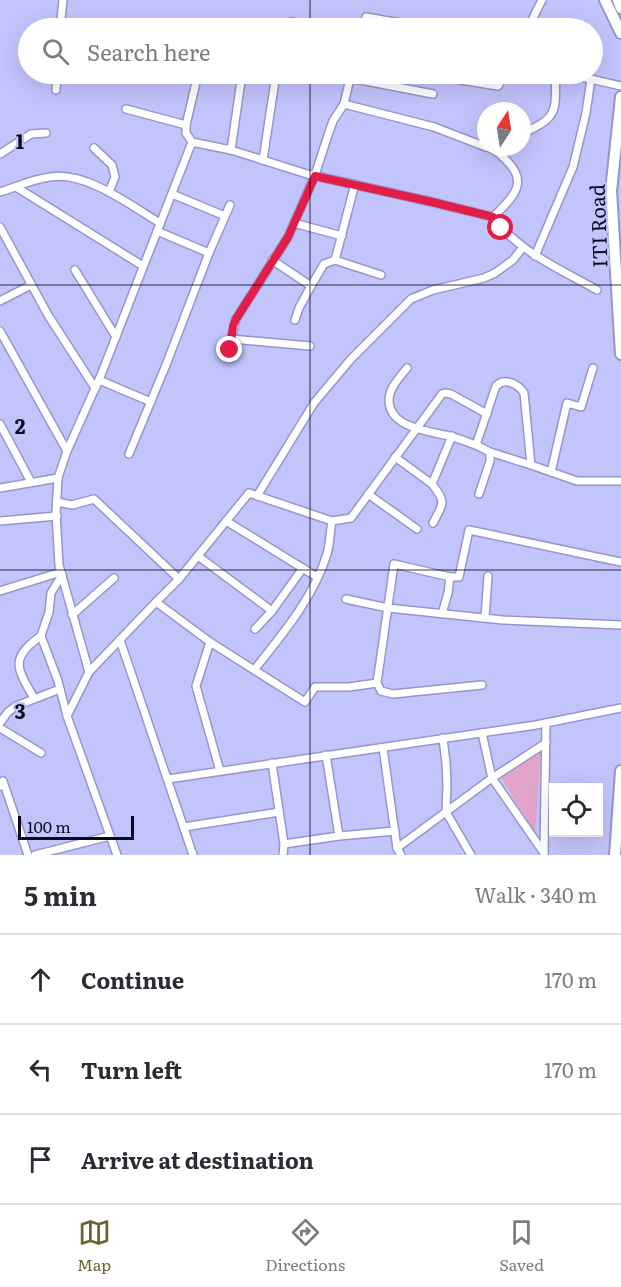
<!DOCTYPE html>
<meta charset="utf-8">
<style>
body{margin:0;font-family:Literata,serif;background:#f2f2f3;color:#2b2b33}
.controls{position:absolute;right:18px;bottom:18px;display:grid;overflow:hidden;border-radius:0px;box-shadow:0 6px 24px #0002}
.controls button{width:54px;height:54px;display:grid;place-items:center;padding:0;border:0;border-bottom:2px solid #e1e1e2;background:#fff;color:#2b2b33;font:30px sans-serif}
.compass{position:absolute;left:477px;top:102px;width:54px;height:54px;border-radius:50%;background:#fff;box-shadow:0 6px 24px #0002;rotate:12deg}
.scale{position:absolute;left:18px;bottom:15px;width:116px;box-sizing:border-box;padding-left:6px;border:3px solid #0c0b1e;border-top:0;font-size:16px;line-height:21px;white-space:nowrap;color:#0c0b1e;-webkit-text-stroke:4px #c2c4fc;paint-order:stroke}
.stop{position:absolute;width:18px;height:18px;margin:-14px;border:4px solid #e11d48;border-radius:50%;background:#fff}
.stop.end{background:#e11d48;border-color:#fff;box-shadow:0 2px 6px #0008}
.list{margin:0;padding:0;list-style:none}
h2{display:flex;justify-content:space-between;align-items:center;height:78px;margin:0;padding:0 24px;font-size:26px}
h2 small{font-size:20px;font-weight:400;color:#7c7c81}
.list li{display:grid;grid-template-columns:39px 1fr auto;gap:18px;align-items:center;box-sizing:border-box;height:90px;padding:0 24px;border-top:2px solid #e1e1e2}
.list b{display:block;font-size:22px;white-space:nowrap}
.list em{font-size:20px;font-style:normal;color:#7c7c81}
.icon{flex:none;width:33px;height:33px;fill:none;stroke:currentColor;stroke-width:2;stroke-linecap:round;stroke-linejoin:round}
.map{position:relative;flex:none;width:621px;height:855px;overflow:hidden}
.search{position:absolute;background:#fff;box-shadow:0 6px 24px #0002;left:18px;right:18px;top:18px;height:66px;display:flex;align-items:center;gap:15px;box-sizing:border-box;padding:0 21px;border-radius:33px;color:#7c7c81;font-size:22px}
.sheet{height:348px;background:#fff}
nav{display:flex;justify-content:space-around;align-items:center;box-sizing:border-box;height:84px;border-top:2px solid #e1e1e2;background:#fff;font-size:16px;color:#7c7c81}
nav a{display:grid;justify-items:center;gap:3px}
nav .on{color:#696430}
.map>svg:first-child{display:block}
.green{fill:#e3a4c9}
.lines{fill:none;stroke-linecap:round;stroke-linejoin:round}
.street-casing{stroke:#9596cb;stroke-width:10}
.primary-casing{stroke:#9596cb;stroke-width:14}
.street{stroke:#fff;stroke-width:7}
.primary{stroke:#fff;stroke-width:10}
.route{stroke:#e11d48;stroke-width:8}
.grid{fill:none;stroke:#0c0b1e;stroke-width:1.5;stroke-opacity:0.55}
.labels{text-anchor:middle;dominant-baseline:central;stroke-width:4.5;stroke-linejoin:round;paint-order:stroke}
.street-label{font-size:20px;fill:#0c0b1e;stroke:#c2c4fc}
.grid-label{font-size:20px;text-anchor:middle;font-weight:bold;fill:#0c0b1e;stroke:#c2c4fc;stroke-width:4.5;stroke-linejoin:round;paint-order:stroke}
</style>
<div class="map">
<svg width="621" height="855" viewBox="0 0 621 855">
<rect width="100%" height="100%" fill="#c2c4fc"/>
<path class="green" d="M 541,750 L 535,833 L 501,777 Z"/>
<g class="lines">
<defs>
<g id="street">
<path d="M 60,28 L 63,0"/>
<path d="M 283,28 L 287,24 L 291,22 L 321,28"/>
<path d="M 362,28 L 366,17 L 430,28"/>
<path d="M 528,28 L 542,0"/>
<path d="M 351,74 L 344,104 L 434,127 L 486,147"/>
<path d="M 423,74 L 498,86 L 505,74"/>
<path d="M 569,74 L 621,86"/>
<path d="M 350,78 L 433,94"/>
<path d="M 56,90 L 57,74"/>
<path d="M 126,109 L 186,125"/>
<path d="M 522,134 C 537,126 554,121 555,102 C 556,94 555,86 556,78 L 561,74"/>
<path d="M 192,142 L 186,133 L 186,125 L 198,74"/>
<path d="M 94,148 L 112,165 L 115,177 L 109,192"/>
<path d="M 231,150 L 242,74"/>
<path d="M 0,154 L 31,134 L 46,133"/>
<path d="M 263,160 L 276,74"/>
<path d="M 16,187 L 143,266"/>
<path d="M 0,192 C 16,187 33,179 50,177 C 86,171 130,205 160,223"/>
<path d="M 172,194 L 225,216"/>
<path d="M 493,217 C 519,252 560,269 597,290"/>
<path d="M 294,223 L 342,236"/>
<path d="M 0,227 L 48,315 L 95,388"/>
<path d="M 209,253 L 230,205"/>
<path d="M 535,256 L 573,167 L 586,113 L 591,79"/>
<path d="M 272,260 L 311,286 L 299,308 L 295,320"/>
<path d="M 335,260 L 381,275"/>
<path d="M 75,270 L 116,337"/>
<path d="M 311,286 L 324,264 L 335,260 L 355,184"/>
<path d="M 0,301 L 31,285"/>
<path d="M 0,331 L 67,451"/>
<path d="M 231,339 L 310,346"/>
<path d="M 230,350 L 231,339 L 236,319 L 288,237 L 315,175 L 329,132 L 333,121 L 344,104"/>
<path d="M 407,368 C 400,377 389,388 389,400 C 389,428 429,431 449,436 C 458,438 467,442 476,445 L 496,386 C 505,377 518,384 524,393 L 531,465 L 577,481 L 621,481"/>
<path d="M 99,380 L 151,402"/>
<path d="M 0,424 L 31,482"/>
<path d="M 476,445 L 490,452 L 490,461 L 479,494"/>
<path d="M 490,452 L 531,465"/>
<path d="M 129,454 L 166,365 L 209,253 L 157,231"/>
<path d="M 395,457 L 432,484"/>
<path d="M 551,472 L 567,403 L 581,407 L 593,368"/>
<path d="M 0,488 L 58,478"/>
<path d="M 368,494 L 417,529"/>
<path d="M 257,496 L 314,403 L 351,359 L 411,299 L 433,290 L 484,278 L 495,273 L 513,260 L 523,247"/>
<path d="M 57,502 L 72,505 L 94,499 L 179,579 L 249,493 L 332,521 L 351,518 L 442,394 L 445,393 L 451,394 L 487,414"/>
<path d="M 0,521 L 57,516"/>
<path d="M 226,521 L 317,577"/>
<path d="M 433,523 C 443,503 447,503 432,484 L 452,436"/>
<path d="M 198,556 L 272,611"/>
<path d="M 62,575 L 51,593 L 49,612 L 41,636 L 58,681 L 67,716"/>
<path d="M 0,591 L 61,572"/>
<path d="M 346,599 L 388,608 L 503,620 L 621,625"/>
<path d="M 156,602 L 179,579"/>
<path d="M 442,614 L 448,593 L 450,577"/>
<path d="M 72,615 L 114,578"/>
<path d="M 485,618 L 488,576"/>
<path d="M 255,629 L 272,611 L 303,568"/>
<path d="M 120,640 L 193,855"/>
<path d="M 254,670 C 282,635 314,597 327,554 C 330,544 330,532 332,521"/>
<path d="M 89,672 L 156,602 L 210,642"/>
<path d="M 482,685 L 393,694 L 381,691 L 377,683 L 394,564 L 450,577 L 459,577 L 469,530 L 621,562"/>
<path d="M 34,698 C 17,669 9,658 41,636"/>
<path d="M 0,723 L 8,712 L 16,706 L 60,689"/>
<path d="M 0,728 L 41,753"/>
<path d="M 482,733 L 492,778 L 544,853"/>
<path d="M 443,738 L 446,763 L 447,784 L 446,812 L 471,855"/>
<path d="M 383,748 L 397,848 L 401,855"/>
<path d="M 272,763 L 284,844 L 339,836 L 326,755"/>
<path d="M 220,771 L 196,686 L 210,642 L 305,702 L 315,687 L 349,687 L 377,683"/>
<path d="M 168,779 L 536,725 L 621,708"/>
<path d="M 0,786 L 3,781 L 28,855"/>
<path d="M 184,827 L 279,812"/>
<path d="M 339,836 L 395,831"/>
<path d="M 397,848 L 492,778 L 546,743"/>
<path d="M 544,853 L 546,723"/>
<path d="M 35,855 L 110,836"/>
<path d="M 117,855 L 67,716 L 89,672 L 59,565 L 56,513 L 58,478 L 67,451 L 101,375 L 192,142 L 231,150 L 307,174 L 432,202 L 493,217 C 511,199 530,184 507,161 C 500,154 496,150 487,147"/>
<path d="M 283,855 L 284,844"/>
</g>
<g id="primary">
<path d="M 605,0 L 621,33"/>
<path d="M 618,0 L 621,8"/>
<path d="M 621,97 L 611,191 L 621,354"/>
<path d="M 615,855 L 621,771"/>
</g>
</defs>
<use href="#street" class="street-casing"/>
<use href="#primary" class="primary-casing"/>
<use href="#street" class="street"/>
<use href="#primary" class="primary"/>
</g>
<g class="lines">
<path class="route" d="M 230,350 L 233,326 L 236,319 L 288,237 L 315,176 L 432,202 L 493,217 L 501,228"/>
</g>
<path class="grid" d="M 310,0 L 310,28M 310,74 L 310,855M 0,285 L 621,285M 0,570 L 621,570"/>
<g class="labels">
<g class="street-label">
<text transform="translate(597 226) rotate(-92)">ITI Road</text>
</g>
</g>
<g class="grid-label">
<text x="20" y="149">1</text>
<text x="20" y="434">2</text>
<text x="20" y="719">3</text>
</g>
</svg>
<div class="controls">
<button><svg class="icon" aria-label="locate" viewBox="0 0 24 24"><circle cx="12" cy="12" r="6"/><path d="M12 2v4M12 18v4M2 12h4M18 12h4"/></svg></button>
</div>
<svg class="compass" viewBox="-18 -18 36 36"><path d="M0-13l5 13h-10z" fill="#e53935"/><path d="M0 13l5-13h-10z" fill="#7c7c81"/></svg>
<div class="scale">100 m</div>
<div class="stop" style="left:501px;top:228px"></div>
<div class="stop end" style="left:230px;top:350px"></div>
<div class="search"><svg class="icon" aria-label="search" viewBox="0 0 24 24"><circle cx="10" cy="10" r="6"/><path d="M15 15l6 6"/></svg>Search here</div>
</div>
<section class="sheet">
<h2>5 min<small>Walk · 340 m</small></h2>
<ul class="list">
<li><svg class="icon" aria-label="ahead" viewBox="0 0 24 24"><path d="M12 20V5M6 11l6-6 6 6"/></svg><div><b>Continue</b></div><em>170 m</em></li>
<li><svg class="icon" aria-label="left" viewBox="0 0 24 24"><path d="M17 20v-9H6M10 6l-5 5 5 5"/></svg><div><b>Turn left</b></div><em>170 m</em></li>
<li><svg class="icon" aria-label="arrive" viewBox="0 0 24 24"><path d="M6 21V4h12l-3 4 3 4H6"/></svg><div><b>Arrive at destination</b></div></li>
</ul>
</section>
<nav>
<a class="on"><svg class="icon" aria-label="map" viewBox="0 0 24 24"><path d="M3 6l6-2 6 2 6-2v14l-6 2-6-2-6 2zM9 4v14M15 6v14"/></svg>Map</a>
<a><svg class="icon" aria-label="directions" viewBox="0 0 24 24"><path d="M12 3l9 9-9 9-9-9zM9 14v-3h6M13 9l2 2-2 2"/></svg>Directions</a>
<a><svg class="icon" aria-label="saved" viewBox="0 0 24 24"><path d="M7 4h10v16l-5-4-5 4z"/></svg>Saved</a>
</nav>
